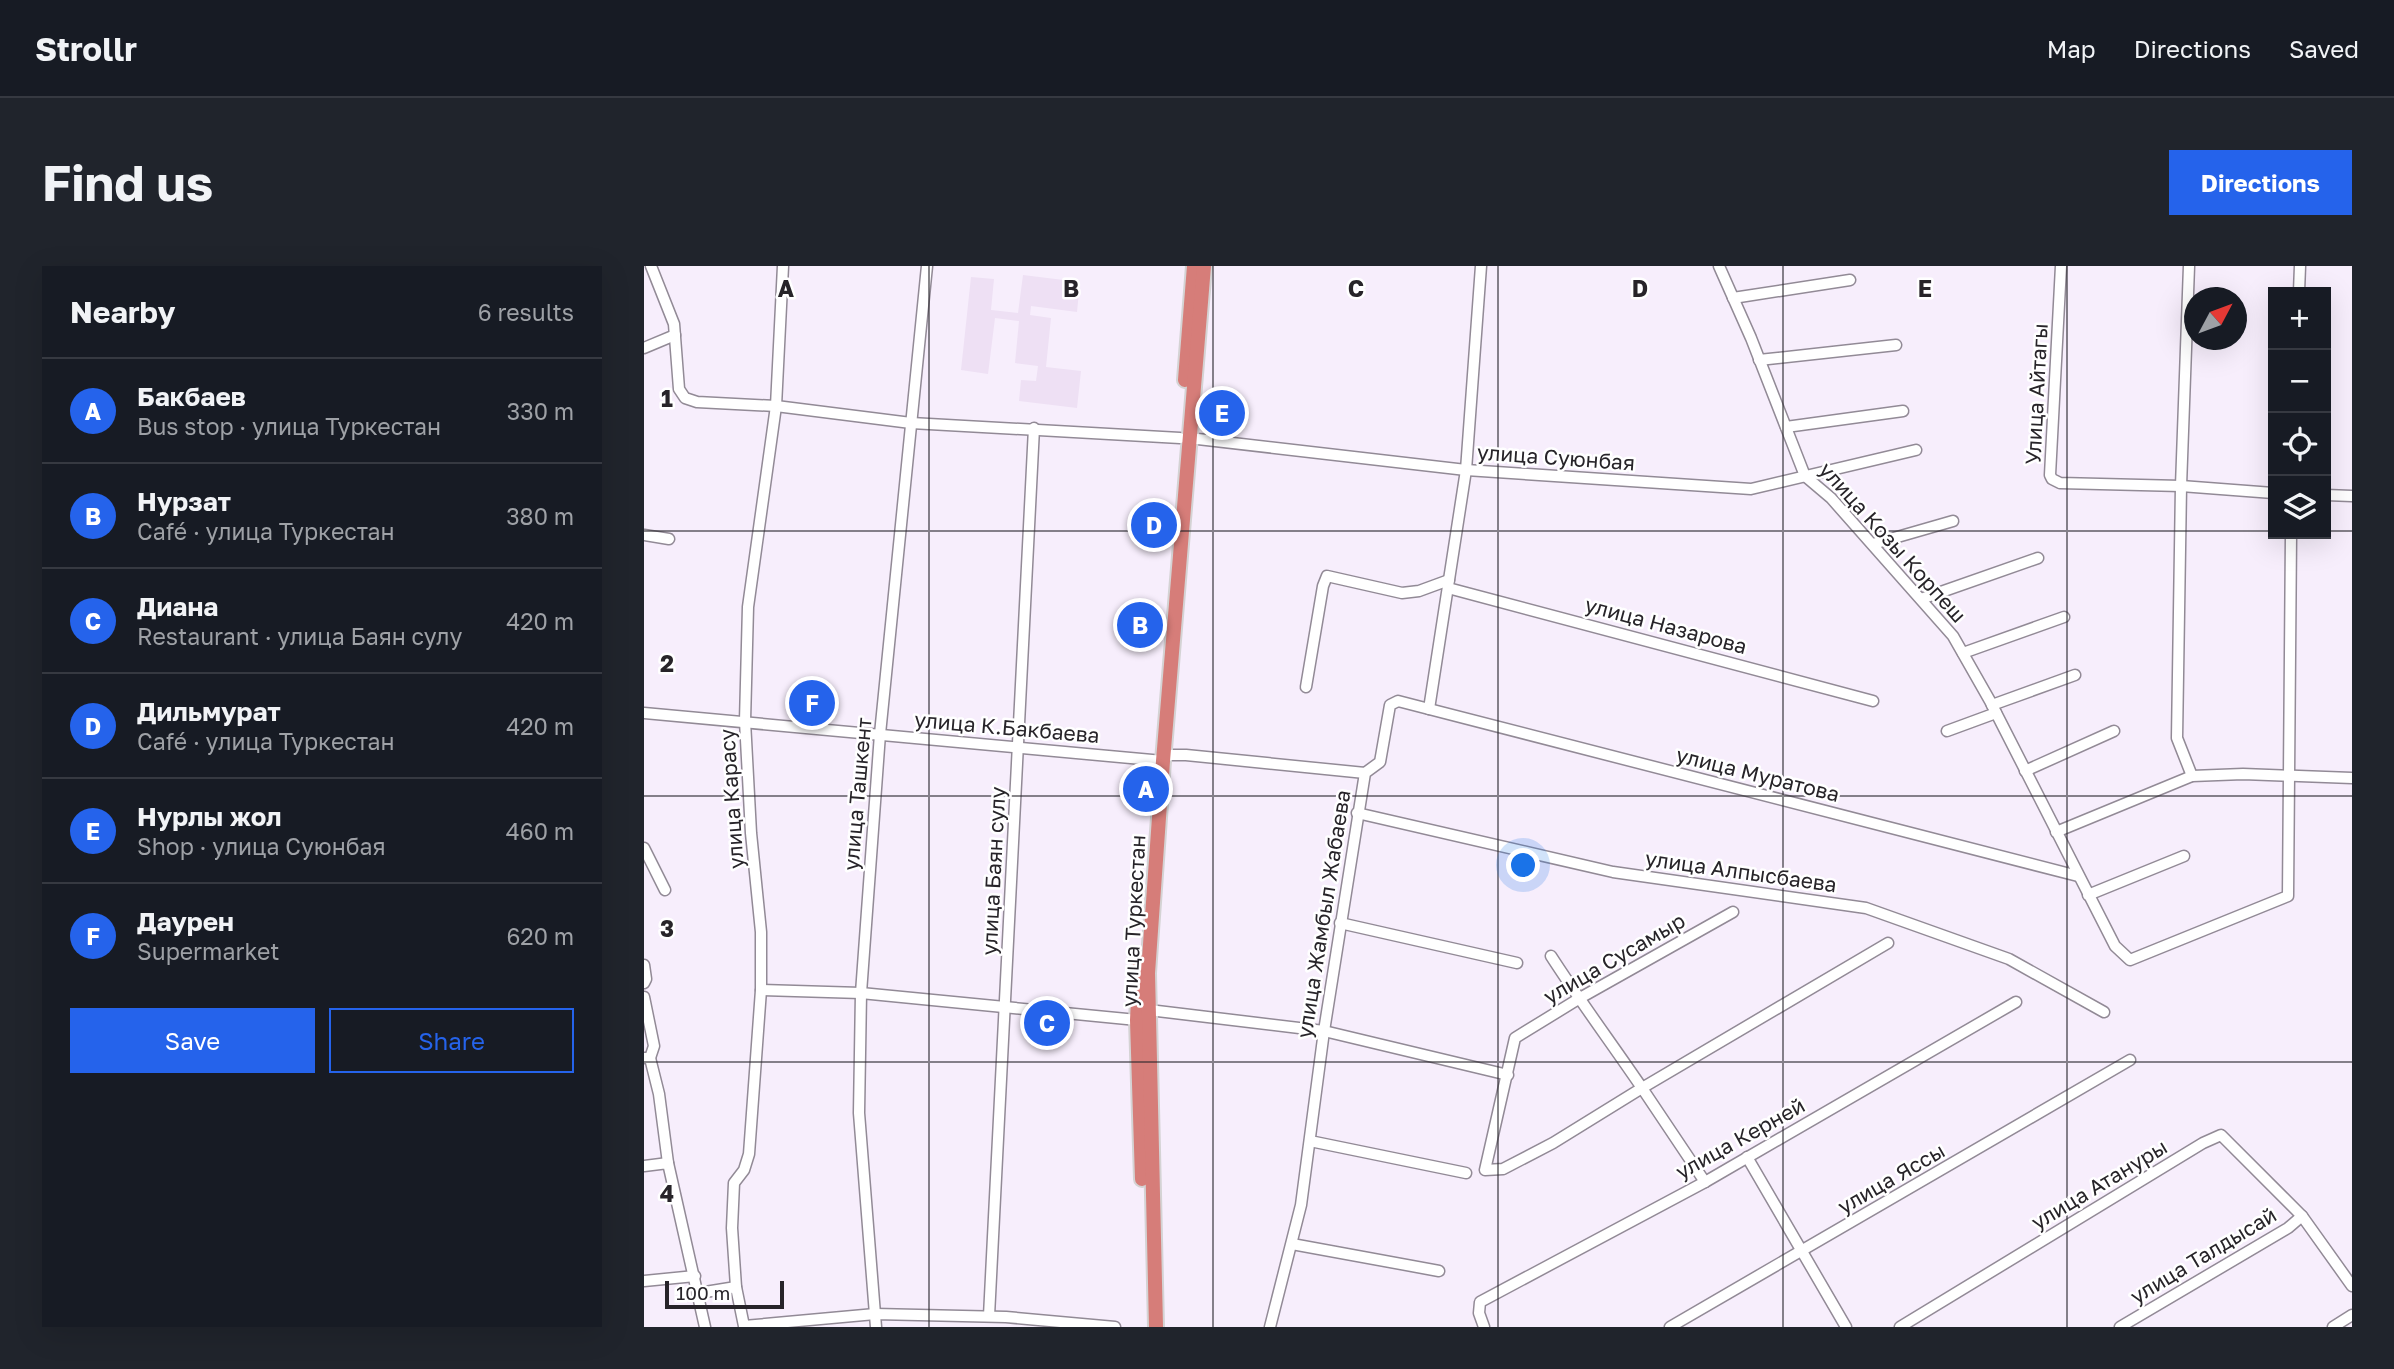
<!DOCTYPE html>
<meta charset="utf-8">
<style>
body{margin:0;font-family:"Golos Text",sans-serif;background:#20242c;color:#f1f3f6}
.controls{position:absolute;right:21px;top:21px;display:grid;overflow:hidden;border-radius:0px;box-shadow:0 7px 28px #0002}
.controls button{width:63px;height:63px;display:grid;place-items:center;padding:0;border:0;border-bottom:2px solid #363941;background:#171b24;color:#f1f3f6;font:35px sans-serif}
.compass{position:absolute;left:1540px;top:21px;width:63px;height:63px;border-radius:50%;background:#171b24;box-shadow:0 7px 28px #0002;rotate:49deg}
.scale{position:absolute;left:21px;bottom:18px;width:119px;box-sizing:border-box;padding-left:7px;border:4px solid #272429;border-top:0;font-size:19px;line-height:24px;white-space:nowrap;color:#272429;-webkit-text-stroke:5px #fff;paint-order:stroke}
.you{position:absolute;left:880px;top:600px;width:24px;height:24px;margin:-18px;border:5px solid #fff;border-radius:50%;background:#1a73e8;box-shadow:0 0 0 10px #1a73e833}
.badge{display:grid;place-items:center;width:46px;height:46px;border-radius:50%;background:#2563eb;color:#fff;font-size:23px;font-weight:700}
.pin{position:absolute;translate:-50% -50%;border:4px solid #fff;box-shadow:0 2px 7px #0006}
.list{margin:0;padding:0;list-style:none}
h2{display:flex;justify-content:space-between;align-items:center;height:91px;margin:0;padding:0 28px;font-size:30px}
h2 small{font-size:23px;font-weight:400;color:#9ea1a6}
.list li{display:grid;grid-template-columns:46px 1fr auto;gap:21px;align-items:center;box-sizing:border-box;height:105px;padding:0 28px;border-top:2px solid #363941}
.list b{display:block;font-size:26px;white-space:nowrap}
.list p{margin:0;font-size:23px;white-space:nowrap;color:#9ea1a6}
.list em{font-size:23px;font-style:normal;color:#9ea1a6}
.actions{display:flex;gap:14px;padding:21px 28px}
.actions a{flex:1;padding:16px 0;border:2px solid #2563eb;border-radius:0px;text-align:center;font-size:24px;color:#2563eb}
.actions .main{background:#2563eb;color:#fff}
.icon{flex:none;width:38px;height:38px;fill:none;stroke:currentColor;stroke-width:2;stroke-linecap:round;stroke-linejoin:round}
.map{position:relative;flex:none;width:1708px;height:1061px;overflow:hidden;border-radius:0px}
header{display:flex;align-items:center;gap:42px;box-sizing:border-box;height:98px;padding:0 35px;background:#171b24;border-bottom:2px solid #363941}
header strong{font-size:33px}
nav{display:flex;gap:38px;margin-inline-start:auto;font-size:24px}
.intro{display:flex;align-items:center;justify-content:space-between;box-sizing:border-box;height:168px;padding:0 42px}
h1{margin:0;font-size:49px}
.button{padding:18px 32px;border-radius:0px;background:#2563eb;color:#fff;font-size:24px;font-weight:700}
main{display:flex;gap:42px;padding:0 42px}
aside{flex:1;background:#171b24;border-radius:0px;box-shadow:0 7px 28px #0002}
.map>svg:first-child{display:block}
.built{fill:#eee0f4}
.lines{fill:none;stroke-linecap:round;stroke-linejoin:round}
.minor-casing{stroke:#928a96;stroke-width:13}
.highway-casing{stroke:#d4d3d4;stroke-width:18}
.minor{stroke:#fff;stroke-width:10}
.highway{stroke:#d67d79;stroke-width:14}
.grid{fill:none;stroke:#272429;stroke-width:2;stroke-opacity:0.55}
.labels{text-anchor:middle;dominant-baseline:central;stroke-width:5;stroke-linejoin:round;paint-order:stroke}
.street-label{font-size:21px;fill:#272429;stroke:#fff}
.grid-label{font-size:23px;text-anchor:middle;font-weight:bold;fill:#272429;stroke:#fff;stroke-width:5;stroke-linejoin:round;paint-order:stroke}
</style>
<header>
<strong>Strollr</strong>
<nav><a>Map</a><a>Directions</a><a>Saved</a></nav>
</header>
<div class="intro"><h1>Find us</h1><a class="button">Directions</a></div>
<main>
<aside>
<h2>Nearby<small>6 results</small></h2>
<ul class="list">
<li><span class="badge">A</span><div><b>Бакбаев</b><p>Bus stop · улица Туркестан</p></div><em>330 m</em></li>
<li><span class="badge">B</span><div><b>Нурзат</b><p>Café · улица Туркестан</p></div><em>380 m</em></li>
<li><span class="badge">C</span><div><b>Диана</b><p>Restaurant · улица Баян сулу</p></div><em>420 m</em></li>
<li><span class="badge">D</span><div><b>Дильмурат</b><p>Café · улица Туркестан</p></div><em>420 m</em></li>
<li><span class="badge">E</span><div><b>Нурлы жол</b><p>Shop · улица Суюнбая</p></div><em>460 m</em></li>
<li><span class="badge">F</span><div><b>Даурен</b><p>Supermarket</p></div><em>620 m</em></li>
</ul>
<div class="actions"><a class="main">Save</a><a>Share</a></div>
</aside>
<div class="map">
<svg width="1708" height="1061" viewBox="0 0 1708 1061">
<rect width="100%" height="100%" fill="#f7eefc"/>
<path class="built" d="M 379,9 L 436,16 L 433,46 L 387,40 L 386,49 L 407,52 L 402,101 L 437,105 L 433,142 L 375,135 L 377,114 L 392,115 L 394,100 L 371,97 L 375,55 L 351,52 L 344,108 L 317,104 L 327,11 L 350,13 L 347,44 L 374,47 Z"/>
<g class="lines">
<defs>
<g id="minor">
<path d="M 7,0 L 30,58 L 35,123 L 41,132 L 53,136 L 132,140 L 267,157 L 536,172"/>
<path d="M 139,0 L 132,140 L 104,341 L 101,455 L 107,567 L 117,666 L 117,724 L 105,888 L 100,904 L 90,917 L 88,962 L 92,1021 L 100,1060 L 231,1048 L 362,1051 L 471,1061"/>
<path d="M 1075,0 L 1107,72 L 1161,210 L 1187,232 L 1309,370 L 1346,435 L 1471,680 L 1486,694 L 1644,630 L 1647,268"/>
<path d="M 1417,0 L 1406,209 L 1408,213 L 1416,217 L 1537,220 L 1629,227"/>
<path d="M 1545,0 L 1537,220 L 1533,472 L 1548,510"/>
<path d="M 1655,26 L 1656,0"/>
<path d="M 1089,32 L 1206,14"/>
<path d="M 0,82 L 31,69"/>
<path d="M 1115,94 L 1252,79"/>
<path d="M 1142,161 L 1259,145"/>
<path d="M 545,172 L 822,204 L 1107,223 L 1272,184"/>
<path d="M 1682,229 L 1708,230"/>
<path d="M 0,269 L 25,273"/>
<path d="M 1229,278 L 1309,255"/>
<path d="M 804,322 L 1229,435"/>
<path d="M 1277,333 L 1394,292"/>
<path d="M 1319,387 L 1420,351"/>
<path d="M 662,421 L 679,320 L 683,310 L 758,327 L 775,325 L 805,314"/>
<path d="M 1348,439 L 1431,409"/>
<path d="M 785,443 L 1434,610"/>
<path d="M 0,447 L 519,495 L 525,489 L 542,489 L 721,507"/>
<path d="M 1303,465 L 1352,447"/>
<path d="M 1381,505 L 1470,465"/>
<path d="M 713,547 L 969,606 L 1222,642 L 1365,693 L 1460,746"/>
<path d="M 1412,566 L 1548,510 L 1599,508 L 1708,512"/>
<path d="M 0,582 L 21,624"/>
<path d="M 1444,629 L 1540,590"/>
<path d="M 696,657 L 873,697"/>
<path d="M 907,690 C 936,735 968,778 998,822 L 909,877 L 859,903 L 841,904 L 871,772 L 936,732 L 1089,646"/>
<path d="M 0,699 L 2,713 L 0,717"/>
<path d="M 117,724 L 217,727 L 493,754"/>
<path d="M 0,731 L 10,780 L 6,792"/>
<path d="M 505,744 L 680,765 L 864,809"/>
<path d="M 0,792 L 6,792 L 15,828 L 24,897"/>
<path d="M 666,875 L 822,907"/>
<path d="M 1103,891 L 1202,1061"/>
<path d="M 0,900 L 24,897 L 61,1061"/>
<path d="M 1061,916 L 998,822 L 1244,677"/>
<path d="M 648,978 L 795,1005"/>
<path d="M 0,1015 L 51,1010"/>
<path d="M 55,1027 L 92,1021"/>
<path d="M 345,1050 L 390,162"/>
<path d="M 232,1061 L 215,847 L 217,727 L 236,468 L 283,0"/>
<path d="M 626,1061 L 657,939 L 680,765 L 721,507 L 736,496 L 746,439 L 754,435 L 785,443 L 822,204 L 837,0"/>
<path d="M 840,1061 L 835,1047 L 836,1036 L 1061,916 L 1372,736"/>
<path d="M 1026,1061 L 1486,794"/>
<path d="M 1256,1061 L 1559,877 L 1577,869 L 1658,950"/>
<path d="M 1476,1061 L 1644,962 L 1658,950 L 1708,1020"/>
<path d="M 1689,1061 L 1708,1049"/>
</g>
<g id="highway">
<path d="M 541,114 L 550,0"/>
<path d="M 496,696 L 493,754 L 498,913"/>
<path d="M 512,1061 L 504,707 L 519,495 L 560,0"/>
</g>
</defs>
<use href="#minor" class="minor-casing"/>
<use href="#highway" class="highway-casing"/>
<use href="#minor" class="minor"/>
<use href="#highway" class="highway"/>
</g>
<path class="grid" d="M 285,0 L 285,1061M 569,0 L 569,1061M 854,0 L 854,1061M 1139,0 L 1139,1061M 1423,0 L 1423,1061M 0,265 L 1629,265M 1682,265 L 1708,265M 0,530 L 1708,530M 0,796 L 1708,796"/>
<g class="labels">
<g class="street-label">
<text transform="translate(1392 128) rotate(-87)">Улица Айтагы</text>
<text transform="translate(912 191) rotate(4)">улица Суюнбая</text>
<text transform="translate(1249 276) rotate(48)">улица Козы Корпеш</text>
<text transform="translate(1022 359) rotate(15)">улица Назарова</text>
<text transform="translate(363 461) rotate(5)">улица К.Бакбаева</text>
<text transform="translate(1114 508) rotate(14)">улица Муратова</text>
<text transform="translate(213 528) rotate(-85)">улица Ташкент</text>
<text transform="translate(87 533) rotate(-94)">улица Карасу</text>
<text transform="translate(349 605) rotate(-87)">улица Баян сулу</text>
<text transform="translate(1097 605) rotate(8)">улица Алпысбаева</text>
<text transform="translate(679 648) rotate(-81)">улица Жамбыл Жабаева</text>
<text transform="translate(489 655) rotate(-87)">улица Туркестан</text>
<text transform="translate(970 692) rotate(-30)">улица Сусамыр</text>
<text transform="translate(1096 872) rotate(-29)">улица Керней</text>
<text transform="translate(1247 912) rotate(-30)">улица Яссы</text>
<text transform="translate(1455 918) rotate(-31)">улица Атануры</text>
<text transform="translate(1559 989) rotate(-31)">улица Талдысай</text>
</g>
</g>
<g class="grid-label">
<text x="142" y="31">A</text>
<text x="427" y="31">B</text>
<text x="712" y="31">C</text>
<text x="996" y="31">D</text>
<text x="1281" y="31">E</text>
<text x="23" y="141">1</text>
<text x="23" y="406">2</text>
<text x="23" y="671">3</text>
<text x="23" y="936">4</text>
</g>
</svg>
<div class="controls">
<button>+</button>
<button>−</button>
<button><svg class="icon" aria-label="locate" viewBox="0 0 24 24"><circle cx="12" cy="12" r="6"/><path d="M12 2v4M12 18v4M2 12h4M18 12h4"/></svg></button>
<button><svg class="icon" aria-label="layers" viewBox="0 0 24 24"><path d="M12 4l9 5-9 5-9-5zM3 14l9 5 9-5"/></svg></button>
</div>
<svg class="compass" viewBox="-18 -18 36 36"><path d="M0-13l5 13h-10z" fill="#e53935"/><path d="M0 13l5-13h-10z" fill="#9ea1a6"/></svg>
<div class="scale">100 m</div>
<div class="you"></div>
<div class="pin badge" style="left:502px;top:523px">A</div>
<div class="pin badge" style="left:496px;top:359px">B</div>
<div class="pin badge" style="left:403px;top:757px">C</div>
<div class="pin badge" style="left:510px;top:259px">D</div>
<div class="pin badge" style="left:578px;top:147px">E</div>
<div class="pin badge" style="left:168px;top:437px">F</div>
</div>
</main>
